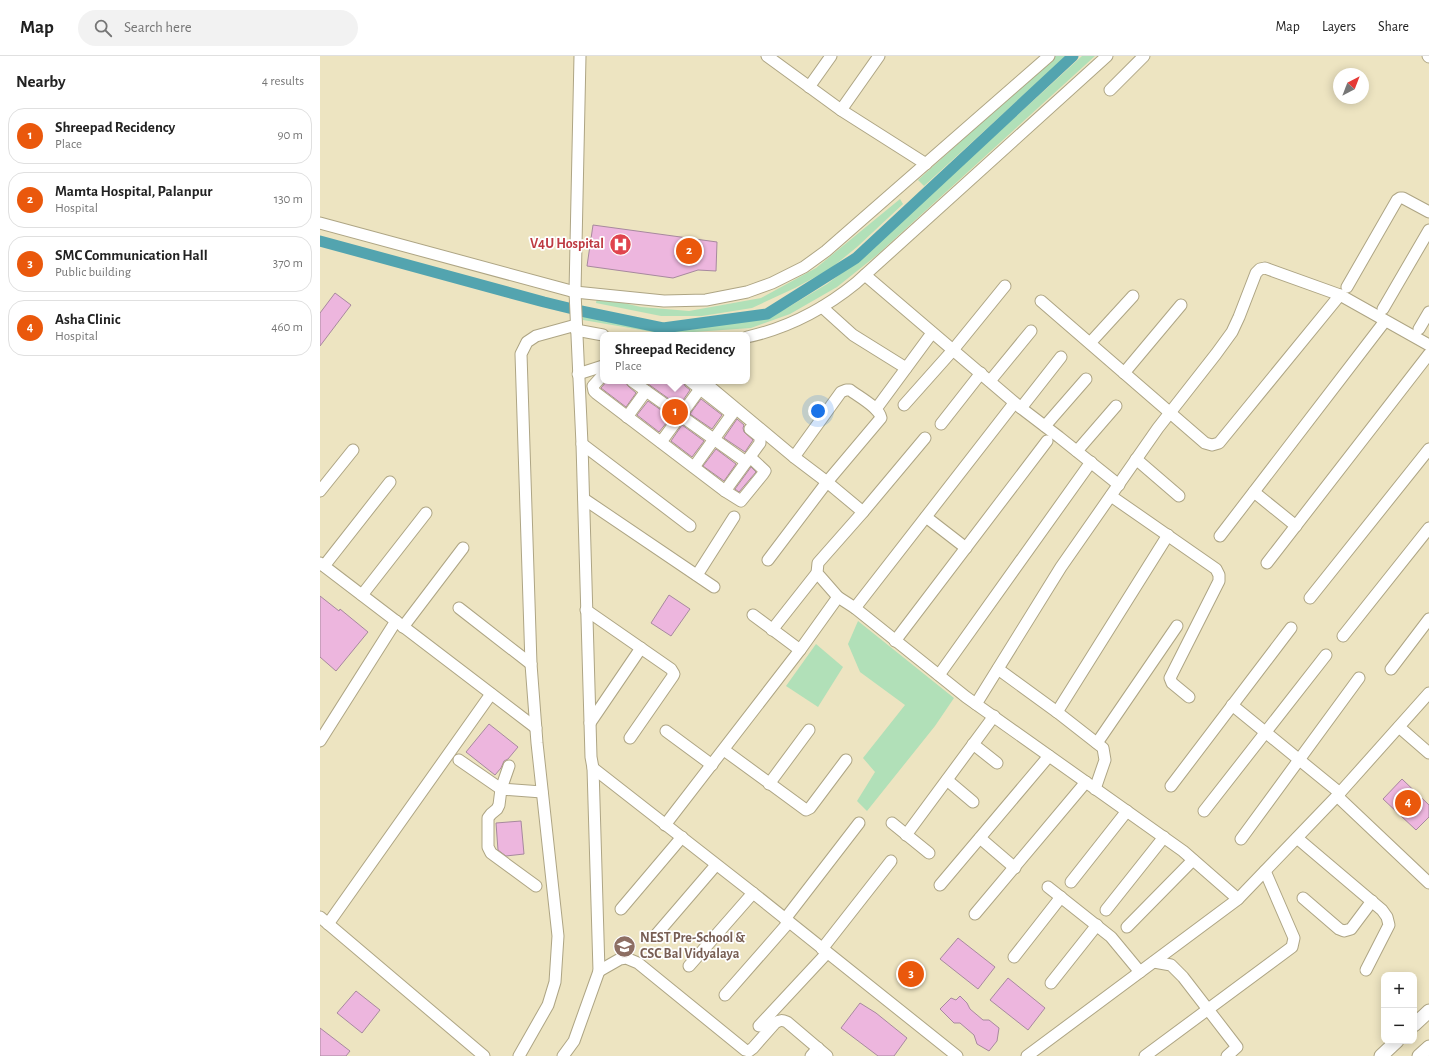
<!DOCTYPE html>
<meta charset="utf-8">
<style>
body{margin:0;font-family:"Alegreya Sans",sans-serif;background:#f2f2f2;color:#222}
.controls{position:absolute;right:12px;bottom:12px;display:grid;overflow:hidden;border-radius:8px;box-shadow:0 2px 10px #0003}
.controls button{width:36px;height:36px;display:grid;place-items:center;padding:0;border:0;border-bottom:1px solid #e0e0e0;background:#fff;color:#222;font:20px sans-serif}
.compass{position:absolute;left:1013px;top:12px;width:36px;height:36px;border-radius:50%;background:#fff;box-shadow:0 2px 10px #0003;rotate:42deg}
.you{position:absolute;left:498px;top:355px;width:14px;height:14px;margin:-10px;border:3px solid #fff;border-radius:50%;background:#1a73e8;box-shadow:0 0 0 6px #1a73e833}
.badge{display:grid;place-items:center;width:26px;height:26px;border-radius:50%;background:#ea580c;color:#fff;font-size:13px;font-weight:700}
.pin{position:absolute;translate:-50% -50%;border:2px solid #fff;box-shadow:0 1px 4px #0006}
.popup{position:absolute;left:280px;top:276px;width:150px;height:52px;box-sizing:border-box;display:grid;place-content:center;border-radius:8px;background:#fff;filter:drop-shadow(0 1px 3px #0005);font-size:13px;white-space:nowrap;color:#767676}
.popup b{font-size:15px;color:#222}
.popup::after{content:'';position:absolute;left:50%;top:100%;margin-left:-8px;border:8px solid transparent;border-top-color:#fff}
.list{margin:0;padding:0;list-style:none}
h2{display:flex;justify-content:space-between;align-items:center;height:52px;margin:0;padding:0 16px;font-size:17px}
h2 small{font-size:13px;font-weight:400;color:#767676}
.list li{display:grid;grid-template-columns:26px 1fr auto;gap:12px;align-items:center;box-sizing:border-box;height:56px;margin:0 8px 8px;padding:0 8px;border:1px solid #e0e0e0;border-radius:16px}
.list b{display:block;font-size:15px;white-space:nowrap}
.list p{margin:0;font-size:13px;white-space:nowrap;color:#767676}
.list em{font-size:13px;font-style:normal;color:#767676}
.icon{flex:none;width:22px;height:22px;fill:none;stroke:currentColor;stroke-width:2;stroke-linecap:round;stroke-linejoin:round}
.map{position:relative;flex:none;width:1109px;height:1000px;overflow:hidden}
header{display:flex;align-items:center;gap:24px;box-sizing:border-box;height:56px;padding:0 20px;background:#fff;border-bottom:1px solid #e0e0e0}
header strong{font-size:19px}
nav{display:flex;gap:22px;margin-inline-start:auto;font-size:14px}
.search{width:280px;height:36px;background:#f2f2f2;display:flex;align-items:center;gap:10px;box-sizing:border-box;padding:0 14px;border-radius:22px;color:#767676;font-size:15px}
main{display:flex}
aside{flex:1;background:#fff}
.map>svg:first-child{display:block}
.green{fill:#b1e0b8}
.lines{fill:none;stroke-linecap:round;stroke-linejoin:round}
.canal{stroke:#53a4af;stroke-width:11}
.building{fill:#edb6de;stroke:#a7899e}
.minor-casing{stroke:#aea584;stroke-width:13}
.major-casing{stroke:#aea584;stroke-width:15}
.minor{stroke:#fff;stroke-width:11}
.major{stroke:#fff;stroke-width:13}
.labels{text-anchor:middle;dominant-baseline:central;stroke-width:3.5;stroke-linejoin:round;paint-order:stroke}
.health-label{font-size:14px;font-weight:bold;fill:#be3a42;stroke:#fff;text-anchor:end}
.education-label{font-size:14px;font-weight:bold;fill:#785e54;stroke:#fff;text-anchor:start}
</style>
<header>
<strong>Map</strong>
<div class="search"><svg class="icon" aria-label="search" viewBox="0 0 24 24"><circle cx="10" cy="10" r="6"/><path d="M15 15l6 6"/></svg>Search here</div>
<nav><a>Map</a><a>Layers</a><a>Share</a></nav>
</header>
<main>
<aside>
<h2>Nearby<small>4 results</small></h2>
<ul class="list">
<li><span class="badge">1</span><div><b>Shreepad Recidency</b><p>Place</p></div><em>90 m</em></li>
<li><span class="badge">2</span><div><b>Mamta Hospital, Palanpur</b><p>Hospital</p></div><em>130 m</em></li>
<li><span class="badge">3</span><div><b>SMC Communication Hall</b><p>Public building</p></div><em>370 m</em></li>
<li><span class="badge">4</span><div><b>Asha Clinic</b><p>Hospital</p></div><em>460 m</em></li>
</ul>
</aside>
<div class="map">
<svg width="1109" height="1000" viewBox="0 0 1109 1000">
<rect width="100%" height="100%" fill="#ede4c1"/>
<g class="green">
<path d="M 735,0 L 746,0 L 604,130 L 598,124 Z"/>
<path d="M 762,0 L 775,0 L 557,199 L 517,231 L 470,258 L 431,272 L 345,278 L 263,264 L 263,259 L 345,275 L 443,262 L 467,252 L 507,228 L 538,205 Z"/>
<path d="M 580,143 L 583,148 L 537,191 L 510,213 L 475,232 L 432,252 L 382,260 L 341,260 L 276,247 L 277,241 L 321,251 L 369,255 L 441,242 L 496,212 Z"/>
<path d="M 538,565 L 634,642 L 615,670 L 547,755 L 537,745 L 555,716 L 543,702 L 585,649 L 540,616 L 528,588 Z"/>
<path d="M 496,588 L 523,611 L 498,651 L 466,630 Z"/>
</g>
<g class="lines">
<path class="canal" d="M 0,185 L 224,246 L 261,255 L 343,272 L 447,258 L 536,202 L 753,0"/>
</g>
<g class="building">
<path d="M 273,169 L 397,186 L 396,215 L 378,214 L 353,222 L 267,210 Z"/>
<path d="M 15,237 L 31,249 L 0,290 L 0,257 Z"/>
<path d="M 287,325 L 305,325 L 308,330 L 316,337 L 306,351 L 281,332 Z"/>
<path d="M 324,325 L 363,325 L 365,330 L 370,334 L 359,350 Z"/>
<path d="M 381,343 L 402,359 L 392,373 L 370,358 Z"/>
<path d="M 328,345 L 351,361 L 339,376 L 317,359 Z"/>
<path d="M 417,363 L 424,369 L 423,372 L 424,376 L 433,384 L 425,396 L 404,382 Z"/>
<path d="M 362,369 L 384,385 L 372,401 L 351,385 Z"/>
<path d="M 396,393 L 416,408 L 404,425 L 383,410 Z"/>
<path d="M 431,411 L 436,416 L 419,436 L 415,433 Z"/>
<path d="M 349,539 L 370,553 L 351,580 L 331,567 Z"/>
<path d="M 0,540 L 19,555 L 20,553 L 48,576 L 16,615 L 0,601 Z"/>
<path d="M 169,668 L 198,691 L 188,703 L 184,705 L 181,712 L 175,719 L 146,696 Z"/>
<path d="M 1082,723 L 1109,749 L 1109,761 L 1096,774 L 1063,743 Z"/>
<path d="M 201,765 L 204,798 L 186,800 L 178,794 L 176,767 Z"/>
<path d="M 638,882 L 675,911 L 658,933 L 620,903 Z"/>
<path d="M 688,922 L 725,952 L 708,974 L 670,944 Z"/>
<path d="M 36,935 L 60,954 L 42,977 L 17,957 Z"/>
<path d="M 640,940 L 647,947 L 650,953 L 663,964 L 669,964 L 679,972 L 677,985 L 669,995 L 657,988 L 654,979 L 640,967 L 634,967 L 620,953 L 631,942 L 636,944 Z"/>
<path d="M 540,947 L 556,957 L 587,982 L 574,1000 L 558,1000 L 521,972 Z"/>
<path d="M 0,972 L 30,995 L 26,1000 L 0,1000 Z"/>
</g>
<g class="lines">
<defs>
<g id="minor">
<path d="M 447,0 L 521,54 L 606,108"/>
<path d="M 1108,0 L 1109,1"/>
<path d="M 489,31 L 511,0"/>
<path d="M 790,34 L 824,0"/>
<path d="M 521,54 L 559,0"/>
<path d="M 0,167 L 255,236 L 344,245 L 386,244 L 427,236 L 452,227 L 484,211 L 506,195 L 729,0"/>
<path d="M 545,219 L 701,352 L 739,381 L 799,429"/>
<path d="M 1027,231 L 1077,144 L 1080,142 L 1083,142 L 1109,156"/>
<path d="M 721,245 L 885,387 L 892,389 L 899,387 L 1020,239"/>
<path d="M 502,251 L 533,279 L 586,312"/>
<path d="M 1063,253 L 1109,174"/>
<path d="M 1099,273 L 1109,256"/>
<path d="M 256,274 L 283,279"/>
<path d="M 427,281 C 468,272 504,253 536,227 L 787,0"/>
<path d="M 770,287 L 813,240"/>
<path d="M 804,317 L 861,249"/>
<path d="M 258,318 L 283,310"/>
<path d="M 283,319 L 273,330 L 274,335 L 276,337 L 405,435 L 421,445 L 443,418 L 445,415 L 430,401"/>
<path d="M 312,325 L 426,406"/>
<path d="M 370,325 L 412,358"/>
<path d="M 383,325 L 474,401 L 507,426 L 543,456"/>
<path d="M 670,325 L 711,275"/>
<path d="M 584,349 L 633,294 L 685,230"/>
<path d="M 701,352 L 741,301"/>
<path d="M 556,353 L 612,277"/>
<path d="M 307,361 L 326,335"/>
<path d="M 621,368 L 661,317"/>
<path d="M 725,370 L 766,323"/>
<path d="M 341,386 L 380,333"/>
<path d="M 262,388 L 370,470"/>
<path d="M 757,395 L 796,350"/>
<path d="M 816,403 L 859,440"/>
<path d="M 374,411 L 412,358"/>
<path d="M 0,435 L 33,394"/>
<path d="M 405,435 L 440,387 L 440,381 L 430,373"/>
<path d="M 934,436 L 976,470"/>
<path d="M 791,440 L 896,513 L 899,519 L 899,525 L 850,622 L 852,627 L 869,641"/>
<path d="M 264,443 L 394,531"/>
<path d="M 606,461 L 646,492"/>
<path d="M 900,480 L 1065,265"/>
<path d="M 448,504 L 507,426 L 561,362 C 559,351 539,341 530,334 L 526,334 L 521,336 L 474,401"/>
<path d="M 0,507 L 216,672"/>
<path d="M 947,507 L 1109,298"/>
<path d="M 4,510 L 70,426"/>
<path d="M 377,519 L 414,461"/>
<path d="M 42,539 L 106,457"/>
<path d="M 518,541 L 497,517 L 498,507 L 543,456 L 605,382"/>
<path d="M 990,542 L 1109,393"/>
<path d="M 139,552 L 211,608"/>
<path d="M 535,552 L 692,350"/>
<path d="M 266,554 L 351,613 L 354,618 L 353,620 L 310,682"/>
<path d="M 433,559 L 480,594"/>
<path d="M 83,571 L 143,492"/>
<path d="M 452,574 L 497,517"/>
<path d="M 1023,580 L 1109,472"/>
<path d="M 575,585 L 727,385"/>
<path d="M 678,613 L 737,656 L 783,692 L 785,704 L 775,733"/>
<path d="M 1071,613 L 1109,563"/>
<path d="M 619,619 L 771,406"/>
<path d="M 656,648 L 741,511 L 838,372 L 896,298 L 912,276 L 919,261 L 936,217 L 940,213 L 945,212 L 1020,239 L 1109,289"/>
<path d="M 912,649 L 1020,737"/>
<path d="M 737,656 L 848,479"/>
<path d="M 270,667 L 321,592"/>
<path d="M 1079,671 L 1109,697"/>
<path d="M 346,675 L 392,709"/>
<path d="M 0,685 L 76,565"/>
<path d="M 777,687 L 857,570"/>
<path d="M 653,688 L 677,707"/>
<path d="M 404,694 L 486,754 L 490,752 L 526,704"/>
<path d="M 139,704 L 181,733 L 222,736"/>
<path d="M 189,710 L 181,733 L 179,749 L 177,753 L 171,758 L 168,762 L 168,791 L 171,797 L 216,830"/>
<path d="M 273,712 L 433,837 L 637,1000"/>
<path d="M 627,724 L 653,746"/>
<path d="M 449,728 L 489,674"/>
<path d="M 851,730 L 971,572"/>
<path d="M 1017,740 L 1109,827"/>
<path d="M 884,755 L 1006,599"/>
<path d="M 572,767 L 609,797"/>
<path d="M 345,769 L 480,594 L 518,541 L 535,552 L 646,641 L 863,795 L 918,843"/>
<path d="M 586,779 L 674,660"/>
<path d="M 660,782 L 695,812"/>
<path d="M 977,782 L 1062,854 L 1067,861 L 1069,869 L 1046,914"/>
<path d="M 921,783 L 1039,622"/>
<path d="M 751,826 L 807,755"/>
<path d="M 620,829 L 729,700"/>
<path d="M 728,831 L 791,881 L 820,916"/>
<path d="M 983,842 L 1019,873 L 1024,875 L 1031,873 L 1052,845"/>
<path d="M 301,853 L 362,781"/>
<path d="M 786,854 L 844,781"/>
<path d="M 655,858 L 766,726"/>
<path d="M 0,861 L 164,1000"/>
<path d="M 465,863 L 539,767"/>
<path d="M 8,868 L 171,638"/>
<path d="M 807,871 L 873,804"/>
<path d="M 335,880 L 396,809"/>
<path d="M 502,893 L 571,805"/>
<path d="M 694,901 L 741,841"/>
<path d="M 834,906 L 851,909 L 863,921 L 917,991 L 907,1000"/>
<path d="M 369,910 L 433,837"/>
<path d="M 279,915 L 300,903 L 306,902 L 318,907 L 425,994 L 429,995 L 433,992 L 455,967 C 460,964 462,964 467,966 L 507,1000"/>
<path d="M 731,927 L 777,869"/>
<path d="M 405,939 L 469,866"/>
<path d="M 439,970 L 507,897"/>
<path d="M 199,1000 L 228,949 L 235,926 L 238,880 L 217,687 L 211,608 L 201,298 L 207,286 L 216,280 L 256,269"/>
<path d="M 243,1000 L 254,985 L 279,915 L 273,712 L 271,701 L 262,388 L 255,236 L 260,0"/>
<path d="M 491,1000 L 498,992"/>
<path d="M 707,1000 L 918,843 L 1017,740 L 1109,637"/>
<path d="M 825,1000 L 972,891 L 974,882 L 945,815"/>
</g>
<g id="major">
<path d="M 1094,969 L 1109,955"/>
<path d="M 1061,1000 L 1077,985"/>
<path d="M 1099,1000 L 1109,991"/>
</g>
</defs>
<use href="#minor" class="minor-casing"/>
<use href="#major" class="major-casing"/>
<use href="#minor" class="minor"/>
<use href="#major" class="major"/>
</g>
<defs>
<symbol id="hospital-disc" viewBox="-11 -11 22 22"><circle r="9.5" fill="#e0444e" stroke="#fff"/><path d="M-5-5h3v3.5h4V-5h3V5h-3V1.5h-4V5h-3Z" fill="#fff"/></symbol>
<symbol id="school-disc" viewBox="-11 -11 22 22"><circle r="9.5" fill="#8d6e63" stroke="#fff"/><path d="M0-5L7-2L0 1L-7-2ZM-4 1L0 2.5L4 1V4Q0 6-4 4Z" fill="#fff"/></symbol>
</defs>
<g fill-rule="evenodd">
<use href="#hospital-disc" x="288" y="176" width="25" height="25"/>
<use href="#school-disc" x="292" y="878" width="25" height="25"/>
</g>
<g class="labels">
<g class="health-label">
<text x="284" y="188">V4U Hospital</text>
</g>
<g class="education-label">
<text x="320" y="882">NEST Pre-School &amp;<tspan x="320" dy="16">CSC Bal Vidyalaya</tspan></text>
</g>
</g>
</svg>
<div class="controls">
<button>+</button>
<button>−</button>
</div>
<svg class="compass" viewBox="-18 -18 36 36"><path d="M0-13l5 13h-10z" fill="#e53935"/><path d="M0 13l5-13h-10z" fill="#767676"/></svg>
<div class="you"></div>
<div class="pin badge" style="left:355px;top:356px">1</div>
<div class="popup"><b>Shreepad Recidency</b>Place</div>
<div class="pin badge" style="left:369px;top:195px">2</div>
<div class="pin badge" style="left:591px;top:918px">3</div>
<div class="pin badge" style="left:1088px;top:747px">4</div>
</div>
</main>
